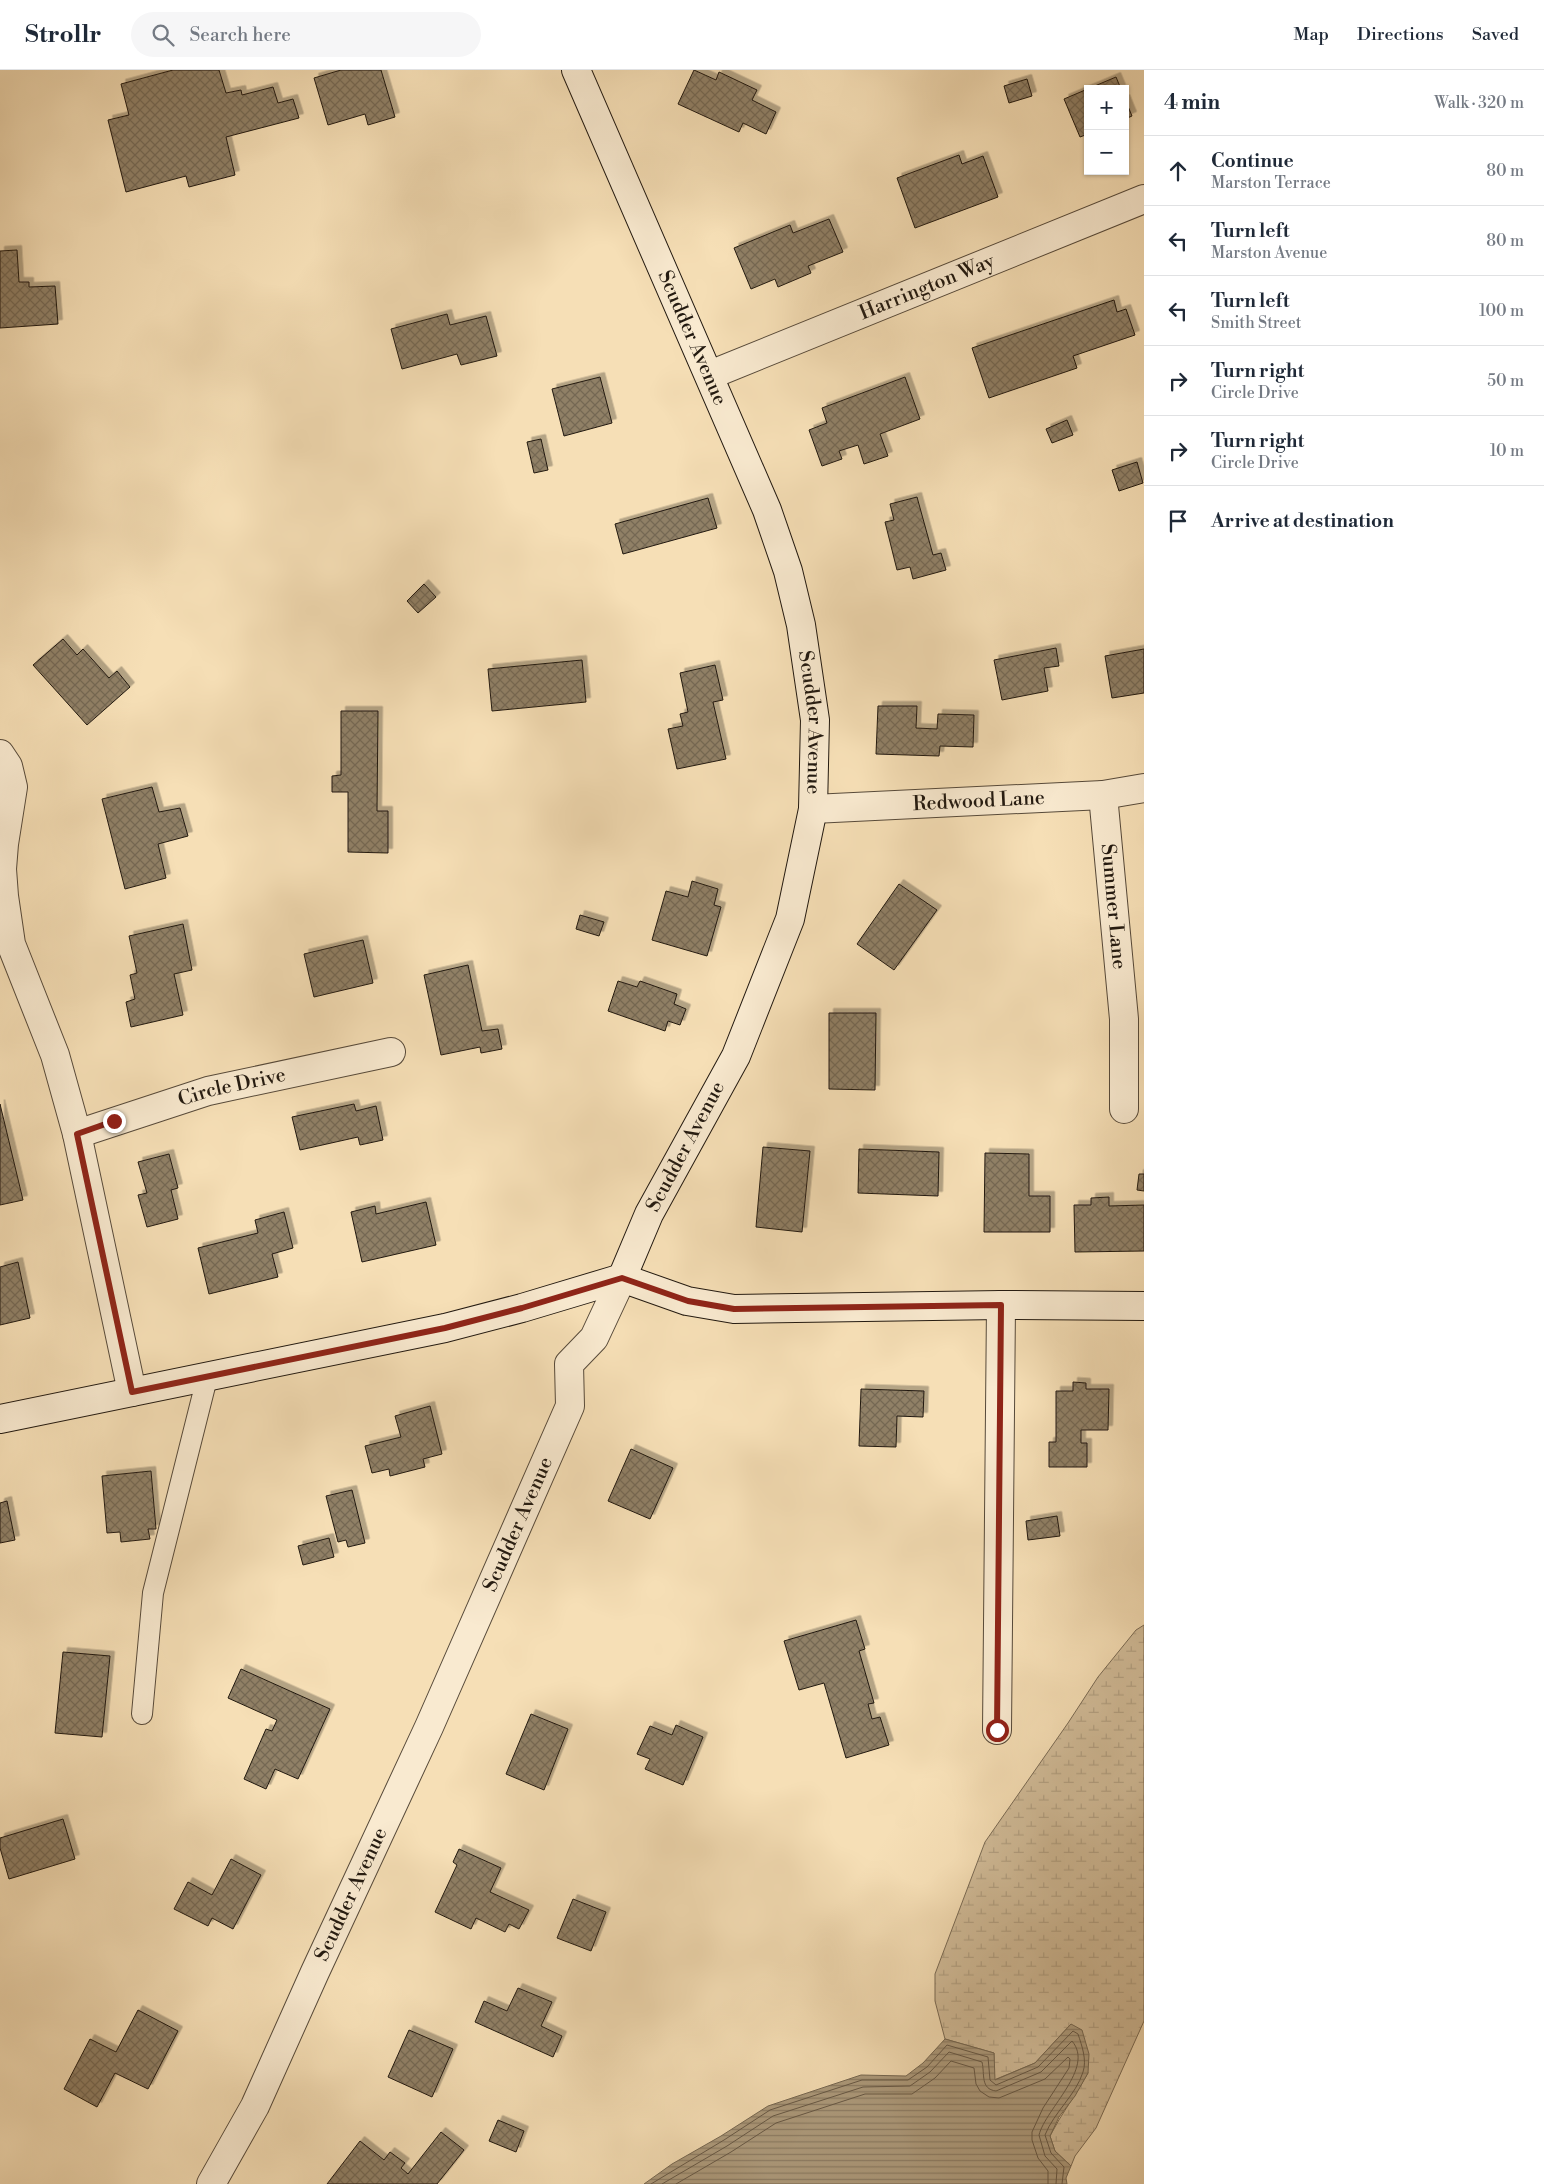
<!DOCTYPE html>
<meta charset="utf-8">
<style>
body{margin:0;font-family:"Libre Bodoni",serif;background:#f6f6f7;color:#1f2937}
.controls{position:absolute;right:15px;top:15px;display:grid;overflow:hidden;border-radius:0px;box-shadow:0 1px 4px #0004}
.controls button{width:45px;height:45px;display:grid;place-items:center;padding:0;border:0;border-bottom:1px solid #e0e1e3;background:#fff;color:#1f2937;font:25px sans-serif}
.stop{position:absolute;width:15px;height:15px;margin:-11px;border:4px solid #8f2418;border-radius:50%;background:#fff}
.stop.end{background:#8f2418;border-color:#fff;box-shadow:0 1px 5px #0008}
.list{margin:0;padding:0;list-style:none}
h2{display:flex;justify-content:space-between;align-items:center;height:65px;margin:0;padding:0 20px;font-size:21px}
h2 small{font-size:16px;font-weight:400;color:#747a83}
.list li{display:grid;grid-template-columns:32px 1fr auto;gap:15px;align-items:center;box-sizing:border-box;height:70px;padding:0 20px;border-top:1px solid #e0e1e3}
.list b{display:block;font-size:19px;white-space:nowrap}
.list p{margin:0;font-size:16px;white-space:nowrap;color:#747a83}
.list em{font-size:16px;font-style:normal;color:#747a83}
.icon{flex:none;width:28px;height:28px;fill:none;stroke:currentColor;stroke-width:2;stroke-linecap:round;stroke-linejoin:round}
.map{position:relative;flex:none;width:1144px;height:2114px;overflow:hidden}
header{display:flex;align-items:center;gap:30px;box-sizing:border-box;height:70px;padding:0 25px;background:#fff;border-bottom:1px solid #e0e1e3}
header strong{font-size:24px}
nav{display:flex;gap:28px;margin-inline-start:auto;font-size:18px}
.search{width:350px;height:45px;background:#f6f6f7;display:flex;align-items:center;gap:12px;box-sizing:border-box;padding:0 18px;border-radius:28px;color:#747a83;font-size:19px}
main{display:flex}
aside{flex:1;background:#fff}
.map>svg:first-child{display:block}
.wetland{fill:url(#wetland-marsh);stroke:#7a6b55}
.water{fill:url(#water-rules);stroke:#766852}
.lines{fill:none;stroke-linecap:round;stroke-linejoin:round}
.shore{stroke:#685a47;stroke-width:1}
.building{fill:url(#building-cross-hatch);stroke:#221910;filter:url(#shadow)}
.service-casing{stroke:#574a3a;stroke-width:22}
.minor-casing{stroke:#574a3a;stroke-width:30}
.tertiary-casing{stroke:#574a3a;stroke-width:30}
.secondary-casing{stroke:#221910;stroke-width:30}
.service{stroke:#f9ead0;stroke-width:20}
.minor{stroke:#f9ead0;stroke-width:28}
.tertiary{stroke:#f9ead0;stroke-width:28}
.secondary{stroke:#f9ead0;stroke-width:28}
.route{stroke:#8f2418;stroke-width:6}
.labels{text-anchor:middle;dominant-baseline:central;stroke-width:4.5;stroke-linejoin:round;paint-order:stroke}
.street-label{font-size:20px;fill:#221910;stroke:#f9ead0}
</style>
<header>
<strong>Strollr</strong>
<div class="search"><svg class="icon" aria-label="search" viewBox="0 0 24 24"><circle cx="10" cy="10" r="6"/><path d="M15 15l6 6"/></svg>Search here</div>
<nav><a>Map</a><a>Directions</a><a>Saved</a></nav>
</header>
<main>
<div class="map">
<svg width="1144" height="2114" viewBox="0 0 1144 2114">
<defs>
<pattern id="wetland-marsh" width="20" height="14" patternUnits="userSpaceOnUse" patternTransform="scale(1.25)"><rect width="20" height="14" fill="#d2bd9a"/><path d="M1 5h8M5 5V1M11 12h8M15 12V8" fill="none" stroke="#b4a284"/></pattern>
<pattern id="water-rules" width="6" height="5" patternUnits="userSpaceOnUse" patternTransform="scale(1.25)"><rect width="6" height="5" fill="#ae9c7e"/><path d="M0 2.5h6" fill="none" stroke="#8d7e66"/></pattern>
<pattern id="building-cross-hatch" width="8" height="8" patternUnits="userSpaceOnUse" patternTransform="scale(1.25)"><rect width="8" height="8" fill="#908066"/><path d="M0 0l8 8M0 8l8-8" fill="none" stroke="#756853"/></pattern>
<filter id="shadow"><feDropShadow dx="4.5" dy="-4.5" stdDeviation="0" flood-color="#0004"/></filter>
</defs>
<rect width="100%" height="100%" fill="#f6dfb6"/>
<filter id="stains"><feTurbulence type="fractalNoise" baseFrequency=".004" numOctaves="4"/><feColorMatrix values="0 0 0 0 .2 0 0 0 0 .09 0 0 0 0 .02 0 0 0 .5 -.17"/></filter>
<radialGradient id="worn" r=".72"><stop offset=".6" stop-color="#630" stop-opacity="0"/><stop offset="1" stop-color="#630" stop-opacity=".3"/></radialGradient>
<path class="wetland" d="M 1144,1555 L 1144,1951 L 1096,2058 L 1075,2086 L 1071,2096 L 1055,2081 L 1050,2066 C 1061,2044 1076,2025 1088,2003 L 1071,1954 L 1035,1993 L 994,2010 L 994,1983 L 945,1969 L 935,1931 L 935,1904 L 985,1772 L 1068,1653 L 1098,1607 L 1136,1560 Z"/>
<path class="water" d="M 1071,1954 L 1082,1960 L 1089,1984 L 1088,2003 L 1075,2026 L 1059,2047 L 1050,2066 L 1055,2081 L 1071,2096 L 1066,2108 L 1067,2114 L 644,2114 L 672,2094 L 721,2066 L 768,2036 L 861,2005 L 906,2006 L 923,1993 L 945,1969 L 994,1983 L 995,2010 L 1035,1993 Z"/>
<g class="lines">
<g class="shore">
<path d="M 651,2114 L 724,2070 L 770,2040 L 862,2010 L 908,2010 L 927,1997 L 947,1975 L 988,1987 L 990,2010 L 996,2015 L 1038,1997 L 1073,1961 L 1078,1964 C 1082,1976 1087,1990 1083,2002 C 1076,2025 1054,2042 1045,2065 L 1051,2083 L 1064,2097 L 1062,2114"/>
<path d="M 662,2114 L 727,2076 L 773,2046 L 863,2017 L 910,2016 L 930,2002 L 949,1982 L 982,1992 C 985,2004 980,2019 996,2021 L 1041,2002 L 1072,1971 C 1095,1998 1046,2038 1039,2065 L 1045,2086 L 1057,2099 L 1056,2114"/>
<path d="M 676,2114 L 731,2082 L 776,2053 L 865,2024 L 912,2024 L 935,2008 L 951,1991 L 974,1998 L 976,2014 L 980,2021 L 989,2027 L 999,2028 L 1045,2009 L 1068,1987 L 1070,1989 L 1069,1998 L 1043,2038 L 1032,2062 L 1032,2070 L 1038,2088 L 1048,2101 L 1048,2114"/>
</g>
</g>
<g class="building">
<path d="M 173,0 L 219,0 L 226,23 L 241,20 L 242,25 L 273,17 L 278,33 L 293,29 L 299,48 L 226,67 L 235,105 L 189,117 L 186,106 L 126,122 L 108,50 L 129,45 L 121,14 Z"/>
<path d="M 341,0 L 381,0 L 395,47 L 368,55 L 365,44 L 328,55 L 314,8 Z"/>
<path d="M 694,0 L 716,10 L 719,2 L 757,20 L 752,30 L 776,42 L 766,64 L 743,53 L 739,62 L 678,34 Z"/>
<path d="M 1116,7 L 1121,19 L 1088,19 L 1088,64 L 1080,67 L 1064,29 Z"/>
<path d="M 1027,9 L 1032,26 L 1009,33 L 1004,16 Z"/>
<path d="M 1125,29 L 1132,46 L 1125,49 Z"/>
<path d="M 959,85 L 962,94 L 983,86 L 998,127 L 915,158 L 897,108 Z"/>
<path d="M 829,149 L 843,182 L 808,196 L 811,203 L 778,217 L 775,209 L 751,219 L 734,178 L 790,155 L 793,163 Z"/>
<path d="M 17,180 L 19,212 L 29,212 L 29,217 L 55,216 L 58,254 L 0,258 L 0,181 Z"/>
<path d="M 1114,230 L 1117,242 L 1126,239 L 1135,265 L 1073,286 L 1077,298 L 989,328 L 972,278 Z"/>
<path d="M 447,244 L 450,255 L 486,246 L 497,286 L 461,295 L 457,284 L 402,299 L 391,259 Z"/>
<path d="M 600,307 L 612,353 L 564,366 L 552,319 Z"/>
<path d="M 905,307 L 920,349 L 880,364 L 888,386 L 864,394 L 858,375 L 839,381 L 842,389 L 822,396 L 809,360 L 827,353 L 822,338 Z"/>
<path d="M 1067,350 L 1073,365 L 1052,373 L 1046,359 Z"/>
<path d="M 541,369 L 548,400 L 534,403 L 527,372 Z"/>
<path d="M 1137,392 L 1143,413 L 1119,421 L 1112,400 Z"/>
<path d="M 917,427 L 933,485 L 941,483 L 946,500 L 913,509 L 910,497 L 897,500 L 885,452 L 894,450 L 890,434 Z"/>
<path d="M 708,428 L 717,458 L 623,484 L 615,454 Z"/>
<path d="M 424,514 L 436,527 L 418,543 L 407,531 Z"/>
<path d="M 63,569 L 77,585 L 83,579 L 109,608 L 117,601 L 130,617 L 87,655 L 33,595 Z"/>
<path d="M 1056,578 L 1059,596 L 1044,598 L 1048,621 L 1002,630 L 994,590 Z"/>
<path d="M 1144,579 L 1144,623 L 1112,628 L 1105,586 Z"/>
<path d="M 582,590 L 586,632 L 492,641 L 488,599 Z"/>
<path d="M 715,595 L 723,630 L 713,632 L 726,689 L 677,699 L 668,659 L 683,656 L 680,644 L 688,642 L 680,603 Z"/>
<path d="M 878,636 L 917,636 L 916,658 L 937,659 L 938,644 L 974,645 L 973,677 L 940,676 L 939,686 L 876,684 Z"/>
<path d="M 341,641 L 378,641 L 377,741 L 388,741 L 388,783 L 348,782 L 348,722 L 332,722 L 332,706 L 341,705 Z"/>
<path d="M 152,717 L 159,742 L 180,738 L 188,766 L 158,774 L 166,808 L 125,819 L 102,729 Z"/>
<path d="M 692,811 L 718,819 L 714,835 L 721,837 L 707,886 L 652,870 L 666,821 L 688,827 Z"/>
<path d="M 899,814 L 937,840 L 894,900 L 857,874 Z"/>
<path d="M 580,845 L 604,852 L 599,866 L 576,859 Z"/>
<path d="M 183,854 L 192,900 L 174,904 L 183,945 L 131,957 L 126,932 L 135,929 L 130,905 L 137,903 L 129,866 Z"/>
<path d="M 363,870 L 373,913 L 314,927 L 304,884 Z"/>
<path d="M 468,895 L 482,961 L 498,959 L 502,979 L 481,983 L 480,977 L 441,985 L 424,905 Z"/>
<path d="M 618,911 L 637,917 L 640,911 L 677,924 L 674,934 L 686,939 L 680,955 L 668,951 L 665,961 L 608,941 Z"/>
<path d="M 829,943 L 876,943 L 875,1020 L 829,1019 Z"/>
<path d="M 0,1034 L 23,1130 L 0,1135 Z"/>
<path d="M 354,1034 L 356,1041 L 376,1036 L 383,1070 L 360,1075 L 358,1067 L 300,1080 L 292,1047 Z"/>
<path d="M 763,1077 L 810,1081 L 802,1162 L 756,1157 Z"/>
<path d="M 859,1079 L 939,1082 L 938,1126 L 858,1123 Z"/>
<path d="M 985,1083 L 1029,1084 L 1029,1126 L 1050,1126 L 1050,1162 L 984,1162 Z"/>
<path d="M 169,1084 L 178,1118 L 171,1120 L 178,1149 L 147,1157 L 138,1125 L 147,1123 L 138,1092 Z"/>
<path d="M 1139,1104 L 1144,1104 L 1144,1121 L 1137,1120 Z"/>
<path d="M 1109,1127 L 1109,1136 L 1144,1135 L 1144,1181 L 1075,1182 L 1074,1135 L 1091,1135 L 1091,1128 Z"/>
<path d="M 426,1132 L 436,1175 L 362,1192 L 351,1142 L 375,1136 L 376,1144 Z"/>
<path d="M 284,1142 L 293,1178 L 272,1184 L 278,1207 L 209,1224 L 198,1178 L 258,1163 L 255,1150 Z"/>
<path d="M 18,1192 L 30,1248 L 0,1255 L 0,1197 Z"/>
<path d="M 1073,1312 L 1086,1313 L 1086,1319 L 1109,1319 L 1108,1360 L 1081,1360 L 1081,1373 L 1087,1373 L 1087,1397 L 1049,1397 L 1049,1372 L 1056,1372 L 1056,1321 L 1073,1321 Z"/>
<path d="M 861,1319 L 924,1321 L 923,1347 L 897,1346 L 896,1377 L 859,1376 Z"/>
<path d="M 430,1336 L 442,1384 L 423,1389 L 425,1397 L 390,1406 L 389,1399 L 372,1403 L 365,1376 L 401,1367 L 395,1346 Z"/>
<path d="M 631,1379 L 673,1398 L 650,1449 L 608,1431 Z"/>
<path d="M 151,1401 L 156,1459 L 148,1459 L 150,1469 L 121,1472 L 120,1462 L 107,1463 L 102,1406 Z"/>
<path d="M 352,1420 L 365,1473 L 348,1477 L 346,1470 L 338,1472 L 326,1426 Z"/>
<path d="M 7,1431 L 15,1470 L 0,1473 L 0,1433 Z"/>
<path d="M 1057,1446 L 1060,1466 L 1028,1470 L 1026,1451 Z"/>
<path d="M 329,1468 L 334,1487 L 303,1495 L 298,1476 Z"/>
<path d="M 856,1550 L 865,1579 L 859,1581 L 874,1633 L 868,1634 L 872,1649 L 880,1647 L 889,1675 L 846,1688 L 824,1613 L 799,1620 L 784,1571 Z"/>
<path d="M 63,1582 L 110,1586 L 102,1667 L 55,1663 Z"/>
<path d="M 241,1599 L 330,1639 L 298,1709 L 275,1699 L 266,1719 L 244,1709 L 266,1659 L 272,1661 L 277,1650 L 228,1628 Z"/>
<path d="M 531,1644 L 568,1659 L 544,1720 L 506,1704 Z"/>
<path d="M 676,1655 L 703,1667 L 683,1715 L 645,1699 L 650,1689 L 637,1684 L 650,1656 L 672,1665 Z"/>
<path d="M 63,1749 L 75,1789 L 9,1809 L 0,1778 L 0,1768 Z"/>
<path d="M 459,1779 L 501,1798 L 490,1822 L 529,1840 L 519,1859 L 509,1854 L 505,1862 L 476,1848 L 471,1859 L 435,1842 L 457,1795 L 453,1792 Z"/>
<path d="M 231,1789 L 261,1805 L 233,1859 L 212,1848 L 208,1856 L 174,1839 L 188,1812 L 212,1825 Z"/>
<path d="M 573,1829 L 606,1842 L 591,1881 L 557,1868 Z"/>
<path d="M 518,1918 L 552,1932 L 541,1956 L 562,1966 L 553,1987 L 475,1952 L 484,1931 L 507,1941 Z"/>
<path d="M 138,1940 L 178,1961 L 148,2019 L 115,2003 L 97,2037 L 64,2019 L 90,1969 L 116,1982 Z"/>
<path d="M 409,1960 L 453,1979 L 432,2027 L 388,2007 Z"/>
<path d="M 498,2050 L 524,2061 L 516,2082 L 489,2071 Z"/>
<path d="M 441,2062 L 464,2080 L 437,2114 L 327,2114 L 360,2071 L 384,2090 L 390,2082 L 405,2093 L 401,2098 L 408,2104 Z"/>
</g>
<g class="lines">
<defs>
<path id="service" d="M 142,1644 L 153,1523 L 207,1308"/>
<g id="minor">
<path id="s1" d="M 710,305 L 1144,129"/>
<path d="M 0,684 L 8,696 L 13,717 L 4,774 L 2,799 L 4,826 L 11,874 L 55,985 L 77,1064 L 132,1322"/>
<path id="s2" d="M 1103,725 L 1124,949 L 1124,1039"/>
<path id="s3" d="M 813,739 L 1103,725 L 1144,718"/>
<path id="s4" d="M 77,1064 L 208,1021 L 391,982"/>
<path d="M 997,1660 L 1001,1235"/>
</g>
<g id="tertiary">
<path id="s5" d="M 211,2114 L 255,2036 L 315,1902 L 429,1657 L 570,1336 L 569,1294 L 594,1268 L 622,1208"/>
</g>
<g id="secondary">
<path id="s6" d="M 576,0 L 767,440 L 788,501 L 801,555 L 815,650 L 813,739 L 790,849 L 736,986 L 649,1144 L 622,1208"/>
<path d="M 622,1208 L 687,1231 L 734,1239 L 1001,1235 L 1144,1236"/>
<path d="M 0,1349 L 445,1258 L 522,1238 L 622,1208"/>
</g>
</defs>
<use href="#service" class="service-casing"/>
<use href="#minor" class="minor-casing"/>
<use href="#tertiary" class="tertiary-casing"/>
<use href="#secondary" class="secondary-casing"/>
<use href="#service" class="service"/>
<use href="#minor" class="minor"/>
<use href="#tertiary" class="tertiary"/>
<use href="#secondary" class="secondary"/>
</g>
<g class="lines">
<path class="route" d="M 114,1051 L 77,1064 L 132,1322 L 445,1258 L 522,1238 L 622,1208 L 688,1231 L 734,1239 L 1001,1235 L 997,1660"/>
</g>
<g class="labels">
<g class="street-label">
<text stroke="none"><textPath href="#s1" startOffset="234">Harrington Way</textPath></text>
<text stroke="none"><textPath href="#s6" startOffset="292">Scudder Avenue</textPath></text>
<text stroke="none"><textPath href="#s6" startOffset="698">Scudder Avenue</textPath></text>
<text stroke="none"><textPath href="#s3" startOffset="166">Redwood Lane</textPath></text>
<text stroke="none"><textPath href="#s2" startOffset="112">Summer Lane</textPath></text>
<text stroke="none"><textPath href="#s4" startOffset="162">Circle Drive</textPath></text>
<text transform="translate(686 1077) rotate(-62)">Scudder Avenue</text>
<text stroke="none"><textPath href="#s5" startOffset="728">Scudder Avenue</textPath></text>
<text stroke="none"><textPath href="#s5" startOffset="322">Scudder Avenue</textPath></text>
</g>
</g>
<rect width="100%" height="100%" filter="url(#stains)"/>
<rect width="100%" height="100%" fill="url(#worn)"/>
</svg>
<div class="controls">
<button>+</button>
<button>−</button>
</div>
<div class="stop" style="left:997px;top:1660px"></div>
<div class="stop end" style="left:114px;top:1051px"></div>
</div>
<aside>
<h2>4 min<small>Walk · 320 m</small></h2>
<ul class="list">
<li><svg class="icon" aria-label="ahead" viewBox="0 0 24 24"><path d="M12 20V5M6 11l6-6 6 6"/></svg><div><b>Continue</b><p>Marston Terrace</p></div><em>80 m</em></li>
<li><svg class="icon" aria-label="left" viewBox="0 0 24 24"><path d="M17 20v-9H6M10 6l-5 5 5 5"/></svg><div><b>Turn left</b><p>Marston Avenue</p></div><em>80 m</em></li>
<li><svg class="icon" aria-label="left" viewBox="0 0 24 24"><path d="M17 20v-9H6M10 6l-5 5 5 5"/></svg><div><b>Turn left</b><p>Smith Street</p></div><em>100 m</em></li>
<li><svg class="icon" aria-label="right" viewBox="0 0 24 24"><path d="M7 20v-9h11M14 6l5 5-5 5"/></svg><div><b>Turn right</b><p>Circle Drive</p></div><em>50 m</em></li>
<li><svg class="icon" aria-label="right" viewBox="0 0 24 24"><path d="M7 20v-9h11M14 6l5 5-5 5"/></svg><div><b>Turn right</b><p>Circle Drive</p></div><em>10 m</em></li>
<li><svg class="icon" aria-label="arrive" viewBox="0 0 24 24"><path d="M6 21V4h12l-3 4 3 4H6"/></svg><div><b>Arrive at destination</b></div></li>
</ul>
</aside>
</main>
